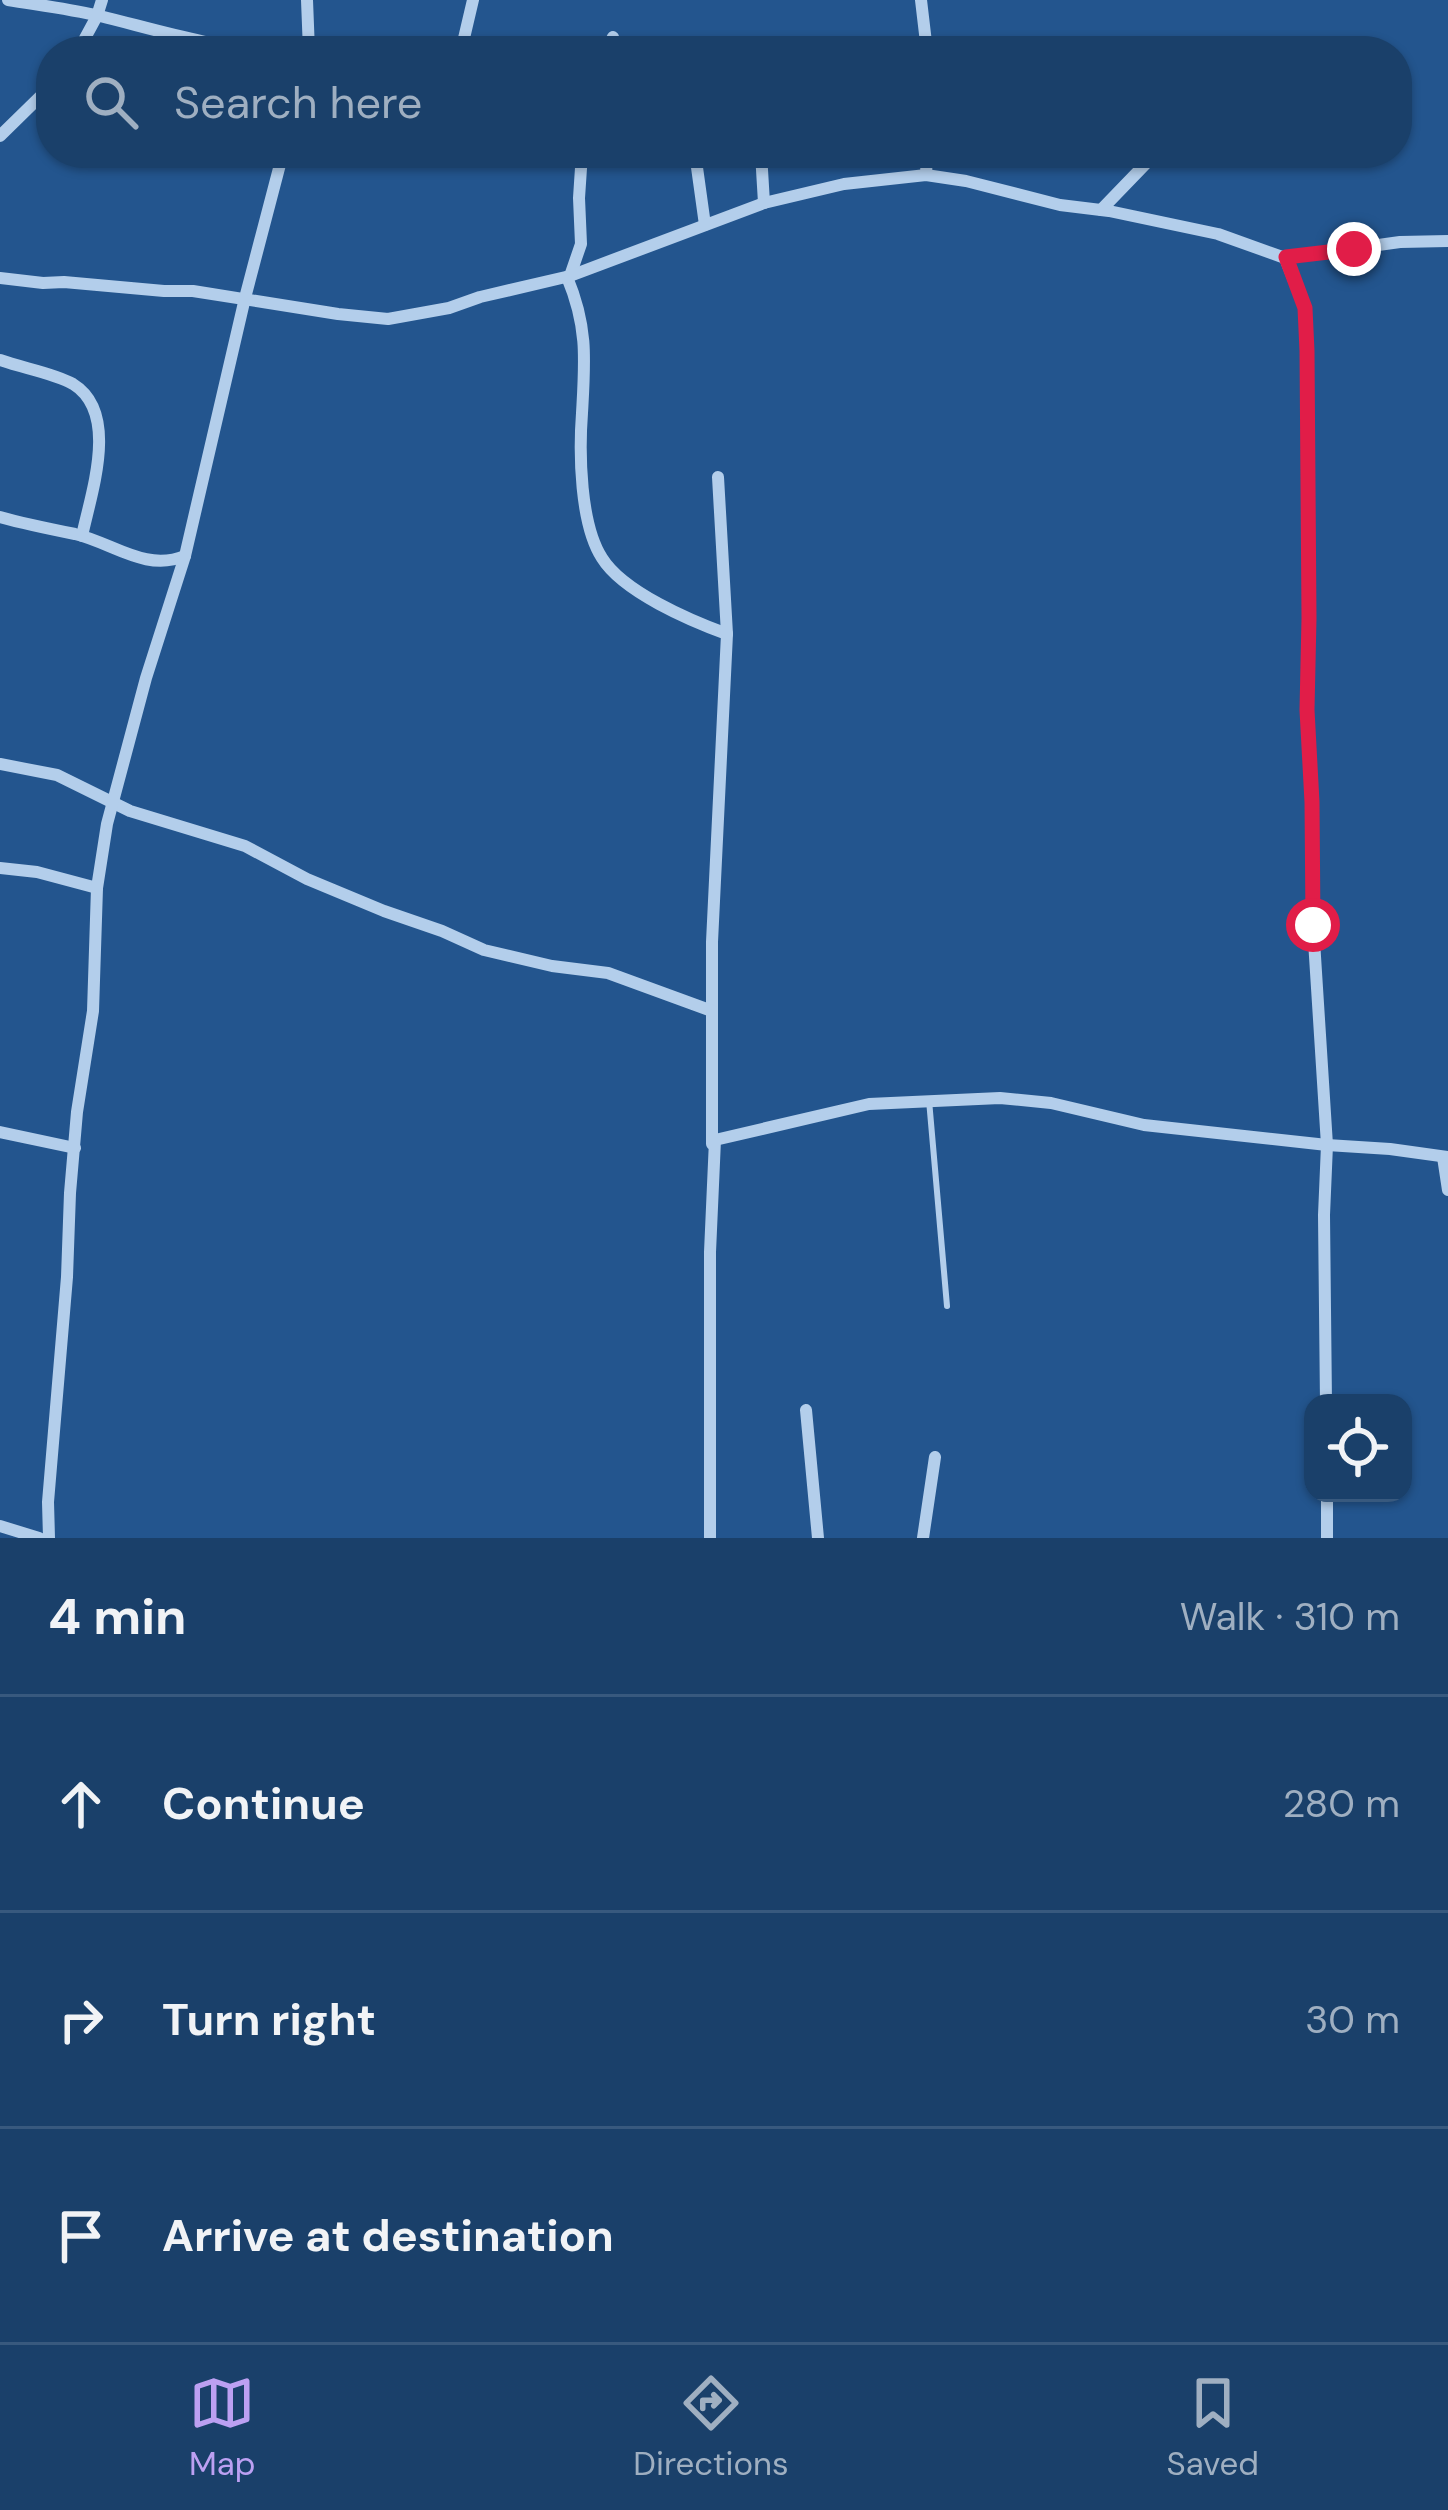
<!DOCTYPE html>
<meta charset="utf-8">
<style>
body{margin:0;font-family:"DM Sans",sans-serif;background:#274b72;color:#f1f3f6}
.controls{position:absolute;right:36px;bottom:36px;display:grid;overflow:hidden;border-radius:24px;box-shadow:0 3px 9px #0004}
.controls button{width:108px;height:108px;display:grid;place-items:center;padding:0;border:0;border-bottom:3px solid #38597e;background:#1a406a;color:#f1f3f6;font:60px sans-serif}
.stop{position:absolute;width:36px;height:36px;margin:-27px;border:9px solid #e11d48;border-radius:50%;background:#fff}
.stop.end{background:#e11d48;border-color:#fff;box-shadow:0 3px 12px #0008}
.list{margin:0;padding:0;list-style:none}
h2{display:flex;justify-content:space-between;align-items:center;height:156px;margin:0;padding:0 48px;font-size:51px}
h2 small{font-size:39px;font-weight:400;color:#9fafc1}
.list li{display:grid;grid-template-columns:78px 1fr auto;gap:36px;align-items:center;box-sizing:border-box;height:216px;padding:0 48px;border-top:3px solid #38597e}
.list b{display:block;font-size:45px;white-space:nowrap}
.list em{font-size:39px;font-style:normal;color:#9fafc1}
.icon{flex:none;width:66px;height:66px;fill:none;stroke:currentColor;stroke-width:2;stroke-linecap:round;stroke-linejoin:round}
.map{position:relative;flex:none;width:1448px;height:1538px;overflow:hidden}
.search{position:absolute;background:#1a406a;box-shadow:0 3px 9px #0004;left:36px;right:36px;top:36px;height:132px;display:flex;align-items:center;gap:30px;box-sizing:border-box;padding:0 42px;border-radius:48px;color:#9fafc1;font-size:45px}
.sheet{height:804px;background:#1a406a}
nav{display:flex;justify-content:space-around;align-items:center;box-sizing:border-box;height:168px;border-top:3px solid #38597e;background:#1a406a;font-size:33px;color:#9fafc1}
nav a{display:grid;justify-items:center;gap:6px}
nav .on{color:#bca0f2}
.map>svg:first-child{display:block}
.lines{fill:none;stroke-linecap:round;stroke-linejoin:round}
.service{stroke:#b3ceeb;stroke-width:6}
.minor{stroke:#b3ceeb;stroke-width:12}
.route{stroke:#e11d48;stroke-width:15}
</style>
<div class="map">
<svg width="1448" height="1538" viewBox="0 0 1448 1538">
<rect width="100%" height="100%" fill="#23558e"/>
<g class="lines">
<path class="service" d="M 929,1100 L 947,1306"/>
<g class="minor">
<path d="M 8,0 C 38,5 70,9 100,16 C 157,30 213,48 273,51"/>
<path d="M 307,0 L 309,51"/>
<path d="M 921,0 L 927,51"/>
<path d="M 78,51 L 97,16 L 102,0"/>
<path d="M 461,51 L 473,0"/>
<path d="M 606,51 L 613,37"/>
<path d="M 706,51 L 712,45 L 737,45 L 745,51"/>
<path d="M 1214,51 L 1220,45"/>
<path d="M 0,136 L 51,86"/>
<path d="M 695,153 L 705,225"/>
<path d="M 761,153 L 764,203"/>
<path d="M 926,175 L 927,153"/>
<path d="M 1101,210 L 1156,153"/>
<path d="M 1285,258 L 1305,308 L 1307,351 L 1309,618 L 1307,710 L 1312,802 L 1313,925 L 1327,1145 L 1324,1215 L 1326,1403"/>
<path d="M 570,276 L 581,244 L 579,198 L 582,153"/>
<path d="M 567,277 C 588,327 585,360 582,413 C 579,453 580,524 602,558 C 623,592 691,621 727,634 L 712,942 L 712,1144 L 715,1141"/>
<path d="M 0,278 L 43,283 L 64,282 L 164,291 L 193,291 L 338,314 L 388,319 L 449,308 L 480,297 L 570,276 L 764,203 L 844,184 L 926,175 L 966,181 L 1060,205 L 1109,211 L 1218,234 L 1285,258 L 1400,242 L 1448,241"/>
<path d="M 0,360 C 22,368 54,373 73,384 C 120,413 91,493 82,536"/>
<path d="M 718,477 L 727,634"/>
<path d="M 0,517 C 25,524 50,529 75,534 C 113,543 145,572 185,556"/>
<path d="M 0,764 L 57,775 L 130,811 L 245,846 L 307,879 L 384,911 L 442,931 L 484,950 L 552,966 L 608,973 L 712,1011"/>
<path d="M 0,868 L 37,872 L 97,888"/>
<path d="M 0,1132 L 75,1148"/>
<path d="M 1443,1157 L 1448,1190"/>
<path d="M 806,1410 L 818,1538"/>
<path d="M 1327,1493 L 1327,1538"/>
<path d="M 0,1526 L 39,1538"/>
<path d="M 49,1538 L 48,1502 L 67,1277 L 70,1193 L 77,1112 L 93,1011 L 97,888 L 107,824 L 146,678 L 185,556 L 245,298 L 283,153"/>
<path d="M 710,1538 L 710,1252 L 715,1140 L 869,1104 L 1000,1098 L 1051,1103 L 1144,1125 L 1327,1145 L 1390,1149 L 1448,1157"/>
<path d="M 923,1538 L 935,1457"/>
</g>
</g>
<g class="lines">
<path class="route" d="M 1313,925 L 1312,802 L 1307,710 L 1309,618 L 1307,351 L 1305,308 L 1286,257 L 1354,249"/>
</g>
</svg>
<div class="controls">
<button><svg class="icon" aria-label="locate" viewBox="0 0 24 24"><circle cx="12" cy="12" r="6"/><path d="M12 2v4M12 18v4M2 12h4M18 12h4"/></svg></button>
</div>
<div class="stop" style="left:1313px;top:925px"></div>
<div class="stop end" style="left:1354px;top:249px"></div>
<div class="search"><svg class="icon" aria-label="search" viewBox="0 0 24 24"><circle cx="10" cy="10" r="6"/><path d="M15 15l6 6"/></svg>Search here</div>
</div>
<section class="sheet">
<h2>4 min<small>Walk · 310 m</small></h2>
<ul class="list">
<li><svg class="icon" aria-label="ahead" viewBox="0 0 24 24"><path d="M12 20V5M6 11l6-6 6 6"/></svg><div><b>Continue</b></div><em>280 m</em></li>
<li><svg class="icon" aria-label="right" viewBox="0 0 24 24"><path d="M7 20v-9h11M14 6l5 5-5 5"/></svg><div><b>Turn right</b></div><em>30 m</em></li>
<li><svg class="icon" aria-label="arrive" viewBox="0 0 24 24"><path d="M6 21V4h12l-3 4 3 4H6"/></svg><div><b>Arrive at destination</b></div></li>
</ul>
</section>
<nav>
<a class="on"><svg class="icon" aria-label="map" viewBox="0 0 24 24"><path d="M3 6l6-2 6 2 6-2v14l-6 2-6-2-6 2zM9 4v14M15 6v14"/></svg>Map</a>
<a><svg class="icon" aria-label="directions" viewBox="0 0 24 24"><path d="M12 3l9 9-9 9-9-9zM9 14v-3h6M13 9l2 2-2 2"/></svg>Directions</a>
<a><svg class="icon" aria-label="saved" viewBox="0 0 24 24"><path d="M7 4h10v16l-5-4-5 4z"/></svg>Saved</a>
</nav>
